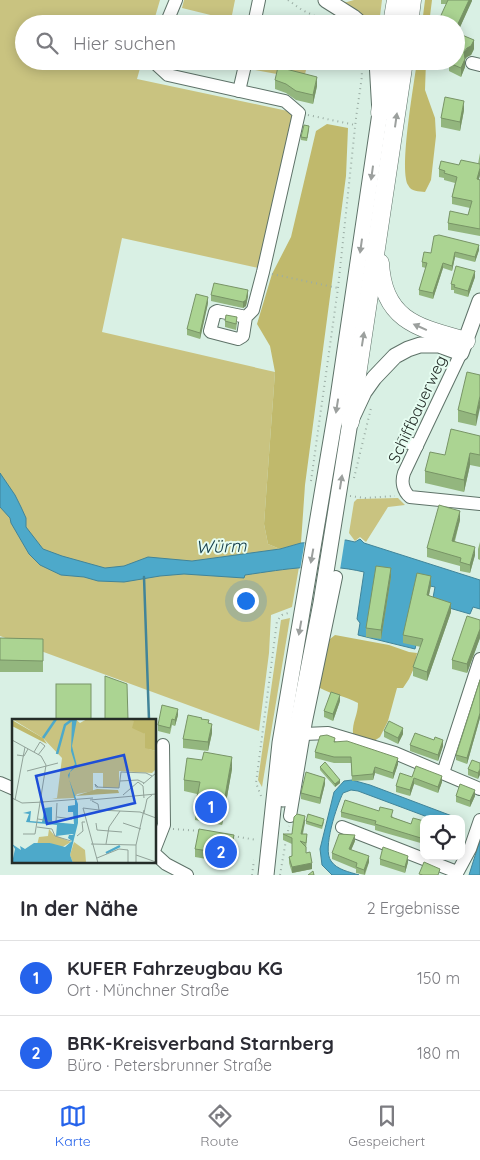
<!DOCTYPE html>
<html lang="de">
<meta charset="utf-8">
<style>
body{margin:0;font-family:Quicksand,sans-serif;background:#f7f7f7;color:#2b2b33}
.controls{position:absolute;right:15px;bottom:15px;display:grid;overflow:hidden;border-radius:10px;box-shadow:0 2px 12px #0003}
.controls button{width:45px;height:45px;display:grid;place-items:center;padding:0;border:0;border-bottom:1px solid #e1e1e2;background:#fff;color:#2b2b33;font:25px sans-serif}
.you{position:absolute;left:245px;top:600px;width:18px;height:18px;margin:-12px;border:4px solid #fff;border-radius:50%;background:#1a73e8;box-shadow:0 0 0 8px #1a73e833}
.badge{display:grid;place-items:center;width:32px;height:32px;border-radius:50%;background:#2563eb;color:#fff;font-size:16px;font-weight:700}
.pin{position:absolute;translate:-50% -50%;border:2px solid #fff;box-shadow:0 1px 5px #0006}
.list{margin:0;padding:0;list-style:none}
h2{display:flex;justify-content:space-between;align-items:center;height:65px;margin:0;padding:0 20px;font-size:21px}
h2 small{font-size:16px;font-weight:400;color:#7c7c81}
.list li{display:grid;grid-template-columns:32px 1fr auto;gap:15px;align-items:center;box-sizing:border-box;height:75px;padding:0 20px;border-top:1px solid #e1e1e2}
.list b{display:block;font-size:19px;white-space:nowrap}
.list p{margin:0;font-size:16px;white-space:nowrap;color:#7c7c81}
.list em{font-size:16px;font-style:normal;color:#7c7c81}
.icon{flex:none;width:28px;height:28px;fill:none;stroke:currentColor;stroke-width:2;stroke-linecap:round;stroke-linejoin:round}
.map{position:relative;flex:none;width:480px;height:875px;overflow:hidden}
.search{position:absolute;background:#fff;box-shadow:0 2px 12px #0003;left:15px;right:15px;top:15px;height:55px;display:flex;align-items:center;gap:12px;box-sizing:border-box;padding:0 18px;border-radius:28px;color:#7c7c81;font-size:19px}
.sheet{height:215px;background:#fff}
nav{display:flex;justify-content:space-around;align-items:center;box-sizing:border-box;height:70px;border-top:1px solid #e1e1e2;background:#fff;font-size:14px;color:#7c7c81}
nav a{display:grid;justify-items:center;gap:2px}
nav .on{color:#2563eb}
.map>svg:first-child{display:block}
.green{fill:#c9c380}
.forest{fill:#c0b96c}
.water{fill:#4da9ca;stroke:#418499}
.pier{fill:#d9f0e4}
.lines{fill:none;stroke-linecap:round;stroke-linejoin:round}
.stream{stroke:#418499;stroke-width:2.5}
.minor-casing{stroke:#5e7268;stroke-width:14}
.major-casing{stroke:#5e7268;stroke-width:17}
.highway-casing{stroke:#5e7268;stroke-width:19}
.path{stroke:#9bada4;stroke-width:2;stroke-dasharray:1 4;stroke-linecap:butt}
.minor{stroke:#fff;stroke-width:12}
.major{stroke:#fff;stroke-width:15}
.highway{stroke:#fff;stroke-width:18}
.wall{fill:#93b67e}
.shaded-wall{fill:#789466}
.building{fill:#abd492;stroke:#789466}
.oneway{fill:#9ca09e}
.labels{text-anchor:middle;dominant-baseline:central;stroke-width:4;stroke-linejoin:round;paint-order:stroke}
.street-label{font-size:16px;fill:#242d28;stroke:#e6fdf1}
.water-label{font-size:18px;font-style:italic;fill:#17404e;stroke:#e6fdf1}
.inset-river{fill:none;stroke:#4da9ca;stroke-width:2.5}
.inset-road{fill:none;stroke:#91a299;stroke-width:1}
.view{fill:#1d4ed8;fill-opacity:0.15;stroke:#1d4ed8;stroke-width:2.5}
.inset-edge{fill:none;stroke:#242d28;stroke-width:2.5}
</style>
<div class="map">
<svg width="480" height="875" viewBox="0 0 480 875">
<rect width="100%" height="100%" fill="#d9f0e4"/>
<g class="green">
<path d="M 0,0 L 160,0 L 153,24 L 24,24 L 24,61 L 142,61 L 137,79 L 297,113 L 263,269 L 122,238 L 102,332 L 275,372 L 264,524 L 268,544 L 280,549 L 276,570 L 299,567 L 292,607 L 271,615 L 269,653 L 259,731 L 0,636 Z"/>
<path d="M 184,0 L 235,0 L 231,20 L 182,8 Z"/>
<path d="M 354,0 L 382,0 L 379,24 L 367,24 L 335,1 L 347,2 Z"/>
<path d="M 257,61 L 308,61 L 304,79 L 255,70 Z"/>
<path d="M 398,498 L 405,505 L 388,507 L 366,542 L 360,537 L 355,541 L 349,533 L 354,502 L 357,499 Z"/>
<path d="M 290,618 L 262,787 L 258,780 L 281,620 Z"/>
</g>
<g class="forest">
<path d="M 425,0 L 432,0 L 429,24 L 422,24 Z"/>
<path d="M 417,61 L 426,61 L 425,90 L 435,118 L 436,136 L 431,180 L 425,192 C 419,191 411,192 408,185 C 399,167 414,85 417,61 Z"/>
<path d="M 327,124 L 348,128 L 346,176 L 305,485 L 301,543 L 280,549 L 268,544 L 264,524 L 275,372 L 270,346 L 257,324 L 272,274 L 291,237 L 316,131 Z"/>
<path d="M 335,635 L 389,645 L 409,652 L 417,653 L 414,668 L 409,679 L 403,688 L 397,688 L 388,721 L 380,737 L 371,743 L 353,734 C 352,722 358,715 358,703 C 346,696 332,695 320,688 L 318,674 L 325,643 Z"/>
</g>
<g class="water">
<path d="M 0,473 L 15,495 L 21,507 L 26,518 L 26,527 L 43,549 L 62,556 L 105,568 L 124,566 L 148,557 L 192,561 L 280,549 L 301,543 L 346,540 L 355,542 L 360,539 L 364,543 L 480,580 L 480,609 L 473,607 L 470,614 L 432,603 L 435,587 L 430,586 L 415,649 L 358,635 L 360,623 L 357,619 L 364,572 C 322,562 287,569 245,575 L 244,578 L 184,574 L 160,576 L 124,582 L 98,581 L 84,577 L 61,575 L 40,565 L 29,554 L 11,523 L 10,518 L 0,507 Z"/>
<path d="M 352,780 L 370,785 L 460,819 L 433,819 L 358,791 L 351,790 L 343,793 C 337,805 322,849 331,861 C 337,870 350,872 359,875 L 332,875 L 322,865 L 320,849 L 334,792 L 344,781 Z"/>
<path d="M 480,840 L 480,875 L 469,875 Z"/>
</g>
<path class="pier" d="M 345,538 L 340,570 L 325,568 L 300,570 L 305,540 Z"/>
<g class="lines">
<path class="stream" d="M 144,577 L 149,720"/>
<defs>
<g id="minor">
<path d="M 166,24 L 176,0"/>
<path d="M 254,24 L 259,0"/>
<path d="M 157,61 L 156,64 L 168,75 L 285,101 L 299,113 L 263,272 L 253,310 L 246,317 L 243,336 L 238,339 L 211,332 L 210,331 L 215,312 L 217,311 L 246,317"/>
<path d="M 472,63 L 480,65"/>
<path d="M 239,91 L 246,61"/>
<path d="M 461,353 L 404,473 C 401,482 403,491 410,497 L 480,504"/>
<path d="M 404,441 L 417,446"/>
<path d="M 304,734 L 328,733 L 395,753 L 480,789"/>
<path d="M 443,773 L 480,659"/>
<path d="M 0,783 L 14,789"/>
<path d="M 290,816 L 306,721 L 336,577"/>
<path d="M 342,827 L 457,872"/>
<path d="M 155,848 L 164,825 L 163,745"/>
<path d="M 155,854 L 166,864 L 187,875"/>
<path d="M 456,875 L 470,849 L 480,820"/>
</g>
<g id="major">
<path d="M 326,0 L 353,17 L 361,24"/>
<path d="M 283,799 L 321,603 L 350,422 L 364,392 L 374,378 L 395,356 L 408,349 L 420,345 L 439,345 L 461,353 L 480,301"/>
<path d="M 266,875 L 280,743 L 336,411 L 380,113 L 377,61"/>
</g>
<g id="highway">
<path d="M 392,24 L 396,0"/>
<path d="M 409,24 L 412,0"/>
<path d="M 380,113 L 387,61"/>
<path d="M 380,263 C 383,321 419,328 466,341"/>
<path d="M 350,422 L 404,61"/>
</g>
</defs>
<use href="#minor" class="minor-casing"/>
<use href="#major" class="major-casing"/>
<use href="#highway" class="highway-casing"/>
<g class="path">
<path d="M 288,0 L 302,10 L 332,24"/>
<path d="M 308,115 L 355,125"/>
<path d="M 272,274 L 338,288"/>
<path d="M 354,478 L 371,408"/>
<path d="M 311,481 L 338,288 L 356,118 L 362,76 L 361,61"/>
<path d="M 350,496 L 365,498 L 395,496"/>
<path d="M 261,796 L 256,783 L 277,621 L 282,615 L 291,612"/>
<path d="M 173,829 L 201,831"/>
<path d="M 233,836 L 257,840"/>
<path d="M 287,836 L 289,826"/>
<path d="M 252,875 L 254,860"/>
<path d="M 280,875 L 286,840"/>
</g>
<use href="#minor" class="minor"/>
<use href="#major" class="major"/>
<use href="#highway" class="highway"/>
</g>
<g class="wall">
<path d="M 441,0 L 472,0 L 456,36 L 456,24 L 446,4 L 441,4 Z"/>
<path d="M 474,49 L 471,55 L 467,57 L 465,59 L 465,67 L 461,77 L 449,71 L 449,63 L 456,61 Z"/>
<path d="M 275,80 L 317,86 L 313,104 L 296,100 L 286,93 L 275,89 Z"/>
<path d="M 464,110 L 460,131 L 441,127 L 441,118 Z"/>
<path d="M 309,129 L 307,141 L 301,140 L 301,137 Z"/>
<path d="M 480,153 L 480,175 L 479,179 L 480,180 L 480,236 L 448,230 L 448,223 L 468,215 L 470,208 L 452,204 L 452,197 L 455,183 L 444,180 L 444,178 L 439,177 L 439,169 L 459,165 L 478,164 Z"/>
<path d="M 479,250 L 475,262 L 455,257 L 452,271 L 443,268 L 433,299 L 419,295 L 419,290 L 426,268 L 422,267 L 422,262 L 431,253 Z"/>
<path d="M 475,277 L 468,297 L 454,293 L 454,290 L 451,290 L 451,284 Z"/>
<path d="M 211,295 L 248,296 L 246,306 L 243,308 L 211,301 Z"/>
<path d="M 208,303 L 200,339 L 187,335 L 187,329 Z"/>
<path d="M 225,321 L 237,323 L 236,330 L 225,327 Z"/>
<path d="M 480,375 L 476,426 L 458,422 L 458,410 Z"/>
<path d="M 480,436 L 480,467 L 470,465 L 464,492 L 425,483 L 425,471 L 445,455 Z"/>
<path d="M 460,520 L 455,541 L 475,555 L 470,573 L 460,571 L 460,566 L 427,557 L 427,548 Z"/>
<path d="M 480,542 L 480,560 L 478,559 L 478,549 Z"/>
<path d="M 391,577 L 381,639 L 366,637 L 366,628 Z"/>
<path d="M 431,585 L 429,595 L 451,612 L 427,681 L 413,676 L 413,667 L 421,647 L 403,643 L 403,635 Z"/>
<path d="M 480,620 L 480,638 L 467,673 L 452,669 L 452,660 Z"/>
<path d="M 0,638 L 43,639 L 43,672 L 0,672 Z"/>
<path d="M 480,680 L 480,718 L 467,764 L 456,760 L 456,755 Z"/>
<path d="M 340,701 L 333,721 L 324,717 L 324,711 Z"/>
<path d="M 178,715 L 175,726 L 172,725 L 170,734 L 158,731 L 158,725 Z"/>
<path d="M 202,719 L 209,723 L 212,733 L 208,751 L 183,748 L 183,739 Z"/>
<path d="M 384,731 L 403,734 L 398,744 L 384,737 Z"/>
<path d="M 434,740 L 443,746 L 438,761 L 410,751 L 410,745 Z"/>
<path d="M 335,742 L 398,764 L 393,779 L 375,773 L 373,780 L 352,781 L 351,763 L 334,763 L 315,758 L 315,752 Z"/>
<path d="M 480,763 L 478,779 L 468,775 L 468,769 Z"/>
<path d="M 320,767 L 340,783 L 335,787 L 320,770 Z"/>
<path d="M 232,769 L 222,825 L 195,820 L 195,808 L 197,794 L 184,791 L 184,780 Z"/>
<path d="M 412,777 L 442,782 L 438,793 L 414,784 L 410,796 L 396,792 L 396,786 Z"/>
<path d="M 325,784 L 320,804 L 301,799 L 301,793 Z"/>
<path d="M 456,796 L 475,796 L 470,807 L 456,802 Z"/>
<path d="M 379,811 L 393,816 L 392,817 L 411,824 L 424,821 L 424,844 L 375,830 L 375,826 L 341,817 L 341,812 Z"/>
<path d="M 306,821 L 324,822 L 322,829 L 306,824 Z"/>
<path d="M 305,822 L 303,834 L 307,834 L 306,853 L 312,869 L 292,873 L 289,863 L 289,857 L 292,856 L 292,844 L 283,840 L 283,834 L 292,834 Z"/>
<path d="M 355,841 L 351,850 L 369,862 L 365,875 L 356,873 L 356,869 L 332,859 L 332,853 Z"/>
<path d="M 234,844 L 230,863 L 195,857 L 195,849 Z"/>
<path d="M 380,859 L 408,862 L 405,873 L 380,865 Z"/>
</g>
<g class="shaded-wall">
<path d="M 469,0 L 472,0 L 472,1 L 456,36 L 456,28 Z"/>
<path d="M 474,40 L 474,49 L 471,55 L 467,57 L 465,59 L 465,67 L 461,77 L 461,68 L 464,52 Z"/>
<path d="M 317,77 L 317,86 L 313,104 L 313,95 Z"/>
<path d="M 464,101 L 464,110 L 460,131 L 460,122 Z"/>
<path d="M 480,168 L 480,175 L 477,186 L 477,179 Z"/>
<path d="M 479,245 L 479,250 L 475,262 L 475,257 Z"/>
<path d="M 455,252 L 455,257 L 452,271 L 452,266 Z"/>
<path d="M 443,263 L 443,268 L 433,299 L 433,293 Z"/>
<path d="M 475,271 L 475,277 L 468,297 L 468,291 Z"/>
<path d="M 248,290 L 248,296 L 246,306 L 243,308 L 243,302 Z"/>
<path d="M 208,297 L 208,303 L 200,339 L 200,333 Z"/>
<path d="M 480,396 L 480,408 L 476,426 L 476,415 Z"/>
<path d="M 470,453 L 470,465 L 464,492 L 464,480 Z"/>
<path d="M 460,511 L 460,520 L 452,549 L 452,541 Z"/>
<path d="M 475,547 L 475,555 L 470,573 L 470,565 Z"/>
<path d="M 391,568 L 391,577 L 381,639 L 381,630 Z"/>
<path d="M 431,576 L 431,585 L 427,604 L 427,595 Z"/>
<path d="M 451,603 L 451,612 L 427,681 L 427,672 Z"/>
<path d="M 480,629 L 480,638 L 467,673 L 467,664 Z"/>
<path d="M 340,695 L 340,701 L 333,721 L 333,714 Z"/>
<path d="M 178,709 L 178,715 L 175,726 L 175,720 Z"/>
<path d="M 480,713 L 480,718 L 467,764 L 467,758 Z"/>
<path d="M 212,724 L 212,733 L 208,751 L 208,742 Z"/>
<path d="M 403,728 L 403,734 L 398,744 L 398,738 Z"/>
<path d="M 443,740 L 443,746 L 438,761 L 438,755 Z"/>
<path d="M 232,757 L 232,769 L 222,825 L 222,813 Z"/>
<path d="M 398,758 L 398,764 L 393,779 L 393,773 Z"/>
<path d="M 375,767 L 375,773 L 373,780 L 373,774 Z"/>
<path d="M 480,769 L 480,775 L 478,779 L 478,773 Z"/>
<path d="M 442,776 L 442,782 L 438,793 L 438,787 Z"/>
<path d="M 325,778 L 325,784 L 320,804 L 320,798 Z"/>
<path d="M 414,778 L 414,784 L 410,796 L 410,790 Z"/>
<path d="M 340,780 L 340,783 L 335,787 L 335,784 Z"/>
<path d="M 475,790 L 475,796 L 470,807 L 470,801 Z"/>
<path d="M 305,816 L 305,822 L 301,840 L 301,834 Z"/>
<path d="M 234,835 L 234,844 L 230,863 L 230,854 Z"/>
<path d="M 355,835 L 355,841 L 349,855 L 349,849 Z"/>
<path d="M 369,856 L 369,862 L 364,875 L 364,870 Z"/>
<path d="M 408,856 L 408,862 L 405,873 L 405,867 Z"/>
<path d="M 312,863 L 312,869 L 292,873 L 292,867 Z"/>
</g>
<g class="building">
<path d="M 448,0 L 469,0 L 456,28 L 456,24 L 437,24 Z"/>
<path d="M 462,35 L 474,40 L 471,46 L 467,48 L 464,52 L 465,59 L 461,68 L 449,63 L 450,61 L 456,61 L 456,46 Z"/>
<path d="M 278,67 L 317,77 L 313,95 L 296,91 L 286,84 L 275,80 Z"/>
<path d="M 445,97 L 464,101 L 460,122 L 441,118 Z"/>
<path d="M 304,125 L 309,126 L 307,138 L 301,137 Z"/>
<path d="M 461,160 L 480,164 L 480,168 L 477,179 L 480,180 L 480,229 L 448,223 L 450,211 L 468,215 L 472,201 L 452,197 L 457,177 L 444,173 L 445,171 L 439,169 L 441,161 L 459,165 Z"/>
<path d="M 439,235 L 479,245 L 475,257 L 455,252 L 452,266 L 443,263 L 433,293 L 419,290 L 427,263 L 422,262 L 424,252 L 431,253 L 434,236 Z"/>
<path d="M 456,266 L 475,271 L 468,291 L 454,287 L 455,285 L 451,284 Z"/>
<path d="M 214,283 L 248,290 L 246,300 L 243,302 L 211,295 Z"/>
<path d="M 196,294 L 208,297 L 200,333 L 187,329 Z"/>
<path d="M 226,315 L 237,317 L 236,324 L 225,321 Z"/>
<path d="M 467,372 L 480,375 L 480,396 L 476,415 L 458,410 Z"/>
<path d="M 451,429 L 480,436 L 480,455 L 470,453 L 464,480 L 425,471 L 430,452 L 445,455 Z"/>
<path d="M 439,505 L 460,511 L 452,541 L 475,547 L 470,565 L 460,562 L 461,558 L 427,548 Z"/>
<path d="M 376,566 L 391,568 L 381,630 L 366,628 Z"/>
<path d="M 417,573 L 431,576 L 427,595 L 451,603 L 427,672 L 413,667 L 423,639 L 403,635 Z"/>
<path d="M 467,616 L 480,620 L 480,629 L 467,664 L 452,660 Z"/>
<path d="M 0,638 L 43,639 L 43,661 L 0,660 Z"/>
<path d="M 105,676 L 127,684 L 128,720 L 105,720 Z"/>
<path d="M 480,680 L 480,713 L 467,758 L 456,755 Z"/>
<rect x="56" y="684" width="35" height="36"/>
<path d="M 331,692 L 340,695 L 333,714 L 324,711 Z"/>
<path d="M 162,705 L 178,709 L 175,720 L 172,719 L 170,728 L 158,725 Z"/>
<path d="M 188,715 L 202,718 L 201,719 L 209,720 L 208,723 L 212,724 L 208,742 L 183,739 Z"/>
<path d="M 389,721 L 403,728 L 398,738 L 384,731 Z"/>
<path d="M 415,733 L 434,740 L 435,737 L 443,740 L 438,755 L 410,745 Z"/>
<path d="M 327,735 L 335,738 L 334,742 L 347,741 L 398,758 L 393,773 L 375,767 L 373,774 L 352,776 L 351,757 L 334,757 L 315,752 L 320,736 Z"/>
<path d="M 204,752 L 232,757 L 222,813 L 195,808 L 200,782 L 184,780 L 187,758 L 202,760 Z"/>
<path d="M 472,760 L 480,763 L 480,769 L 478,773 L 468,769 Z"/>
<path d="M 325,762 L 340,780 L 335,784 L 320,767 Z"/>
<path d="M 416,766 L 442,776 L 438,787 L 414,778 L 410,790 L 396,786 L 400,773 L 412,777 Z"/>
<path d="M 306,772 L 325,778 L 320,798 L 301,793 Z"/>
<path d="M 460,784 L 475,790 L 470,801 L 456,796 Z"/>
<path d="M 345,800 L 379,811 L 380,807 L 393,810 L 391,817 L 411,824 L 413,818 L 424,821 L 424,839 L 375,824 L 376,821 L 341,812 Z"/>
<path d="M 297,814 L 305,816 L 301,834 L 307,834 L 306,843 L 300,841 L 306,847 L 306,853 L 310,852 L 312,863 L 292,867 L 289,857 L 292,856 L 292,838 L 283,834 L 292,834 L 294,817 Z"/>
<path d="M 308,814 L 324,819 L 322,826 L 306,821 Z"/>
<path d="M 430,816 L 444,819 L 430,819 Z"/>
<path d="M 199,829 L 234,835 L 230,854 L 195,849 Z"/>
<path d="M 339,834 L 355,835 L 349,849 L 369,856 L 364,870 L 356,867 L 357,863 L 332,853 Z"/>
<path d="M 383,847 L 408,856 L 405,867 L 380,859 Z"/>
<path d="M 424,862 L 440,869 L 438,875 L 423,875 L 419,874 Z"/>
<path d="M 313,871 L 314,875 L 308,875 Z"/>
</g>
<defs><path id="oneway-solid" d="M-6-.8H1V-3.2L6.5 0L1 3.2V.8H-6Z" transform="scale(1.25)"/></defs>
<g class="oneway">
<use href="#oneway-solid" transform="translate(396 120) rotate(-82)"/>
<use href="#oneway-solid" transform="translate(372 173) rotate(98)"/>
<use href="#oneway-solid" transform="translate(361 246) rotate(98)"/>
<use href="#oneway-solid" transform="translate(420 327) rotate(-156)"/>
<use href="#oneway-solid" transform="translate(363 339) rotate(-81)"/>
<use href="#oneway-solid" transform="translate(337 406) rotate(99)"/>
<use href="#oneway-solid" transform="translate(341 482) rotate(-81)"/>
<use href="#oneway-solid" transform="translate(312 556) rotate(100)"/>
<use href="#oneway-solid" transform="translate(300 628) rotate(100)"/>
</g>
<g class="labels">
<g class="street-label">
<text transform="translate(417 409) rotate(-65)">Schiffbauerweg</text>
</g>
<g class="water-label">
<text transform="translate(221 546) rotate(-2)">Würm</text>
</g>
</g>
<g transform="translate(12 719)">
<rect width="144" height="144" fill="#d9f0e4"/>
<path d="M 0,0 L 63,0 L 68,4 L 75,0 L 122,1 L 122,5 L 133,15 L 137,30 L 144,32 L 144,50 L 140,54 L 107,52 L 107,69 L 91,69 L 91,54 L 81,54 L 81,72 L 65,75 L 62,79 L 40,80 L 45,79 L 50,39 L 31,19 ZM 37,110 L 42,116 L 59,123 L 47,130 L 38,124 L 25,126 L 27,118 L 36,117 ZM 62,123 L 73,131 L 74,143 L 61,144 L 58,136 Z" fill="#c9c380"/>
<path d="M 117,0 L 144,0 L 144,32 L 133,29 L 133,15 L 120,9 L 122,2 ZM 0,1 L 31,19 L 35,25 L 0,7 ZM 85,70 L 106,71 L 107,74 L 63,77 Z" fill="#c0b96c"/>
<path d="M 60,0 L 65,0 L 60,27 L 65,47 L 58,53 L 57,60 L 66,85 L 66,104 L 58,136 L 61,144 L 0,144 L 3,130 L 0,125 L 9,131 L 8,127 L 13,130 L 22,124 L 38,124 L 53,128 L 60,122 L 56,119 L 57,116 L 62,116 L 60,115 L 44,117 L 45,106 L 14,103 L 17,95 L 11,94 L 19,92 L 18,102 L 30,103 L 33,89 L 40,88 L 40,103 L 62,105 L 61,93 L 56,93 L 56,87 L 63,86 L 63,82 L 56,56 L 63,45 L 59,32 Z" fill="#4da9ca"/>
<path class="inset-river" d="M 31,19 L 44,0M 45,35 L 53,6 L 61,0M 94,134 L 108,127"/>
<path class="inset-road" d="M 0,21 L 29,37 L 34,46 L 23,115 L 11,115M 22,33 L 28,23 L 33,27 L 26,36M 5,36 L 12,37 L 16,30M 15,52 L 46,44M 108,62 L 126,61 L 132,64M 131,65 L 144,54M 86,68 L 83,65 L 84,68 L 107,69 L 109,53 L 134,54 L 140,57M 111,76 L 126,63 L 131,67 L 132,79M 0,79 L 10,84 L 32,83M 3,81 L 13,28M 78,81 L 144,75M 80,82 L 86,85 L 87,91 L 128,93 L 144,99M 30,83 L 81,79M 132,94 L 135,80 L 140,76M 45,98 L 60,100M 26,100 L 44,103 L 45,84M 84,104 L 85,111 L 110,113M 111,104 L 129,110M 25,108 L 40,110 L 43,117 L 59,122M 65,117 L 71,112 L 70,103 L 73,103M 79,125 L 124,126M 94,125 L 97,108 L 108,92M 124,136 L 144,143M 85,139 L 107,130 L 116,131 L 116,143M 86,144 L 71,89 L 87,91M 124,144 L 124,126 L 132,91"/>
<path class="view" d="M 112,36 L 123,84 L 35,105 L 24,57 Z"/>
<rect width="144" height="144" class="inset-edge"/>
</g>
</svg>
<div class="controls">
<button><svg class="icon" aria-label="locate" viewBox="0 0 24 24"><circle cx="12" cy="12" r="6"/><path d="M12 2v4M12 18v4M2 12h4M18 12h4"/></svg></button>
</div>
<div class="you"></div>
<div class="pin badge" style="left:211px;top:807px">1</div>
<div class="pin badge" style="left:221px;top:852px">2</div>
<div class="search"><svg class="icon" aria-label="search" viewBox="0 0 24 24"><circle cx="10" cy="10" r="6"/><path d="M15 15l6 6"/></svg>Hier suchen</div>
</div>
<section class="sheet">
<h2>In der Nähe<small>2 Ergebnisse</small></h2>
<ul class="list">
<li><span class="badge">1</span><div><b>KUFER Fahrzeugbau KG</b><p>Ort · Münchner Straße</p></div><em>150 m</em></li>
<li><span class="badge">2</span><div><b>BRK-Kreisverband Starnberg</b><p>Büro · Petersbrunner Straße</p></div><em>180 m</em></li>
</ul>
</section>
<nav>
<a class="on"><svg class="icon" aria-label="map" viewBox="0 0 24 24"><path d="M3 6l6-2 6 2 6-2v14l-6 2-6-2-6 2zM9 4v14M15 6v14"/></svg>Karte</a>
<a><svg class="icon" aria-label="directions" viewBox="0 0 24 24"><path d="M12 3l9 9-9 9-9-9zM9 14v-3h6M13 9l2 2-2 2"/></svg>Route</a>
<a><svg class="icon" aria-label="saved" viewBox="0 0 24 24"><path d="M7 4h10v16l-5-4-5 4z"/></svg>Gespeichert</a>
</nav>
